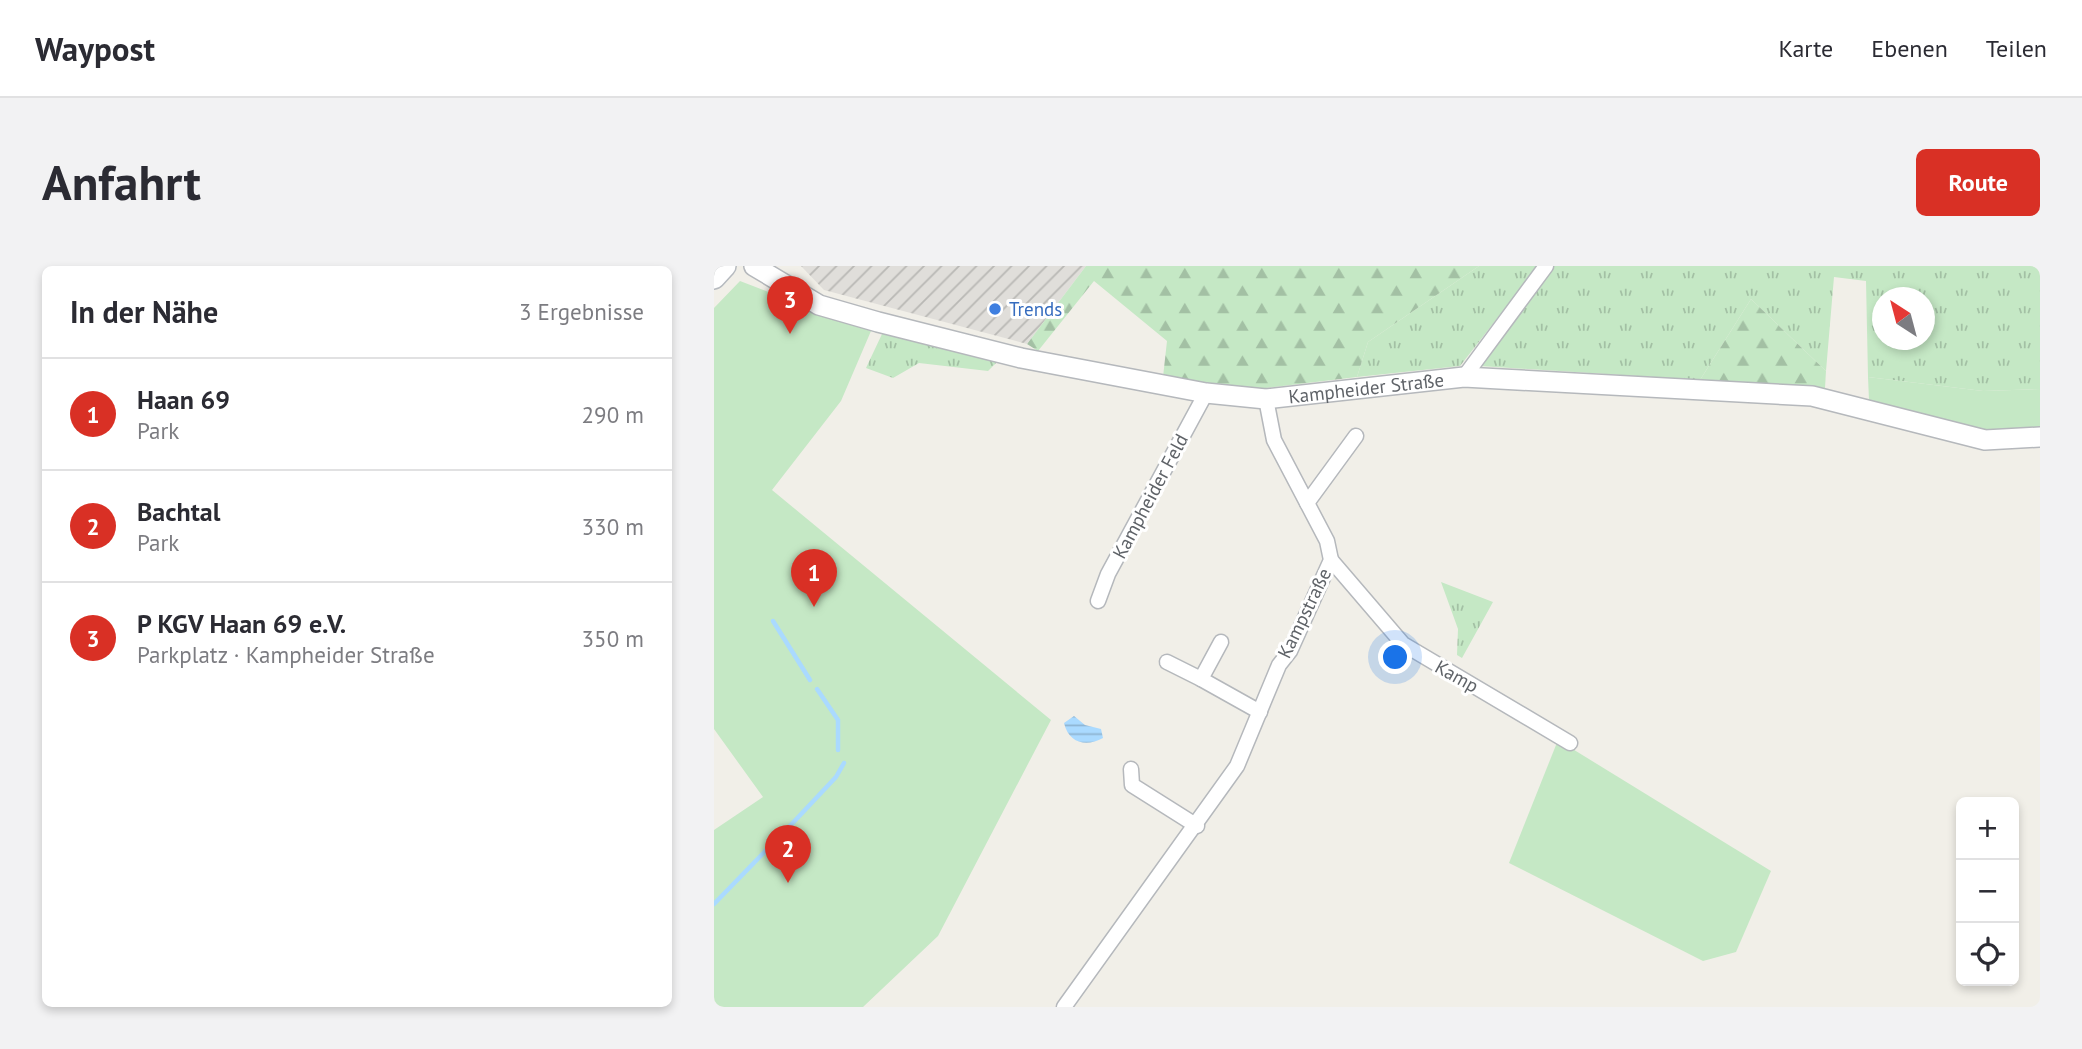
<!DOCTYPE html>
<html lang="de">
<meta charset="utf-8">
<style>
body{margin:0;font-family:"PT Sans",sans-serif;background:#f2f2f3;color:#2b2b33}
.controls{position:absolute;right:21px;bottom:21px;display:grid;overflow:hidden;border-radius:10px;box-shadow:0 4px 10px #0003}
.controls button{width:63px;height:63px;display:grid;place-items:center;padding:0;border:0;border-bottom:2px solid #e1e1e2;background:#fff;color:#2b2b33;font:35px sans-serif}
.compass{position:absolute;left:1158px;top:21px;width:63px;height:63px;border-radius:50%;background:#fff;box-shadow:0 4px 10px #0003;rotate:324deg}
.you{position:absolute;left:682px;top:392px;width:24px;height:24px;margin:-18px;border:5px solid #fff;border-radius:50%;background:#1a73e8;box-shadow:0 0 0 10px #1a73e833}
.badge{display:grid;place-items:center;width:46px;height:46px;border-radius:50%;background:#d93025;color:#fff;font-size:23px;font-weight:700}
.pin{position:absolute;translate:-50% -58px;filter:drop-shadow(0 2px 4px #0008)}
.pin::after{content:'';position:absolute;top:37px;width:24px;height:21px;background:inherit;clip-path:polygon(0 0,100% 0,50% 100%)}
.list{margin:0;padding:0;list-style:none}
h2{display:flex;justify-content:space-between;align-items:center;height:91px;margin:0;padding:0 28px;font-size:30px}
h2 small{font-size:23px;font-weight:400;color:#7c7c81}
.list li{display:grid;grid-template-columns:46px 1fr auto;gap:21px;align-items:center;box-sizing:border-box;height:112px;padding:0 28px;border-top:2px solid #e1e1e2}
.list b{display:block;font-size:26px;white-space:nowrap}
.list p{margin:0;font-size:23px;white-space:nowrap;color:#7c7c81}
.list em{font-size:23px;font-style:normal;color:#7c7c81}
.icon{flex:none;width:38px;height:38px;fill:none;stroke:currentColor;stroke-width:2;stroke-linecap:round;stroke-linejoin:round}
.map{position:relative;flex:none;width:1326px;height:741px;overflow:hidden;border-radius:10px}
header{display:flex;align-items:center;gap:42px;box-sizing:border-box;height:98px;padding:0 35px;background:#fff;border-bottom:2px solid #e1e1e2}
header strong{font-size:33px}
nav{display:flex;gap:38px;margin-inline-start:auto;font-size:24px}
.intro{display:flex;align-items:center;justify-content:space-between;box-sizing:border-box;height:168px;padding:0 42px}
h1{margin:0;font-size:49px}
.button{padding:18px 32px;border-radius:10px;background:#d93025;color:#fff;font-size:24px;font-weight:700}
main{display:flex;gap:42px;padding:0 42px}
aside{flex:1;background:#fff;border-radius:10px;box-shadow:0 4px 10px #0003}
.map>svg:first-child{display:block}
.industrial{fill:url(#industrial-furrows)}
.grass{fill:url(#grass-tufts);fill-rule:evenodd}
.forest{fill:url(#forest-firs)}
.green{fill:#c5e8c5}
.water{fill:url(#water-rules)}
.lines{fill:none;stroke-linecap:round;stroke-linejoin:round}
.stream{stroke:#aadaff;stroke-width:4.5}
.minor-casing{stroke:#b5b8bc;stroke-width:17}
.tertiary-casing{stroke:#b5b8bc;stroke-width:22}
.secondary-casing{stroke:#b6babf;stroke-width:24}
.minor{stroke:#fff;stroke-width:14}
.tertiary{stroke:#fff;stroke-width:19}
.secondary{stroke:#fff;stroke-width:21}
.shop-dot{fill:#3f7fe0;stroke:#fff;stroke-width:2.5}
.labels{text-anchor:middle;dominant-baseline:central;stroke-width:6;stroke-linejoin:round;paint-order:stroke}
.shop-label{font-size:19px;fill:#366cbe;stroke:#fff;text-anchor:start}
.street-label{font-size:19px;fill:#5f6368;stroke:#fff}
</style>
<header>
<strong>Waypost</strong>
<nav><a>Karte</a><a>Ebenen</a><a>Teilen</a></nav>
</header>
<div class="intro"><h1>Anfahrt</h1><a class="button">Route</a></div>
<main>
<aside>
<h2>In der Nähe<small>3 Ergebnisse</small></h2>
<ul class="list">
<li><span class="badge">1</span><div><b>Haan 69</b><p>Park</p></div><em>290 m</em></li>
<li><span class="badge">2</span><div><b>Bachtal</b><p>Park</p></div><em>330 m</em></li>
<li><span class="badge">3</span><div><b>P KGV Haan 69 e.V.</b><p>Parkplatz · Kampheider Straße</p></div><em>350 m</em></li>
</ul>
</aside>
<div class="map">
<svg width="1326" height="741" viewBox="0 0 1326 741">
<defs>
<pattern id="industrial-furrows" width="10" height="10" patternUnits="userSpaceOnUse" patternTransform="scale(1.75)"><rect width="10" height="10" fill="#e0deda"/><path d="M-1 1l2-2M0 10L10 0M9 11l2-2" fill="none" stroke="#b9b8b5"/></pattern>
<pattern id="grass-tufts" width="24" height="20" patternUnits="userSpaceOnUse" patternTransform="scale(1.75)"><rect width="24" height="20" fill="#c5e8c5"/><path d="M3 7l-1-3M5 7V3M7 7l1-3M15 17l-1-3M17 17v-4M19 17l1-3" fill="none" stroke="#a3c0a4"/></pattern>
<pattern id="forest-firs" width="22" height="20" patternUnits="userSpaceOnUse" patternTransform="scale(1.75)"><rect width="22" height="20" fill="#c5e8c5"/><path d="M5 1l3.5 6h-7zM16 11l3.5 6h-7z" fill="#a3c0a4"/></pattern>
<pattern id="water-rules" width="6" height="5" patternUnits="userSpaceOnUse" patternTransform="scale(1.75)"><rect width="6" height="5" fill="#aadaff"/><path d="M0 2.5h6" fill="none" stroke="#8eb4d2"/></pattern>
</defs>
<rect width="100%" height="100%" fill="#f1efe8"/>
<path class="industrial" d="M 87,0 L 372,0 L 313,78 L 110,24 Z"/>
<g class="grass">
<path d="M 765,0 L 824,0 L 746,100 L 643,111 L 654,76 Z"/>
<path d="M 839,0 L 1326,0 L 1326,123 L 1269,125 L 1154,111 L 1152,15 L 1120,11 L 1112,105 L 1037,33 L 986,114 L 766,100 ZM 1168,32 L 1210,32 L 1210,74 L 1168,74 Z"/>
<path d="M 175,66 L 285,94 L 274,105 L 205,97 L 179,112 L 152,102 L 168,68 Z"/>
<path d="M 727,316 L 779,336 L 748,392 L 743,389 L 744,363 Z"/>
</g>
<g class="forest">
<path d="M 372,0 L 765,0 L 654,76 L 643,111 L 526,125 L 449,111 L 453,75 L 380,15 L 324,85 L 313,78 Z"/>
<path d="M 1037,33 L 1112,105 L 1111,122 L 986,114 Z"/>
</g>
<g class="green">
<path d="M 26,15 L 157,65 L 127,135 L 58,224 L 337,454 L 224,670 L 149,741 L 0,741 L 0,564 L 49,531 L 0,463 L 0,42 Z"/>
<path d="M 1154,111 L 1269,125 L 1326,123 L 1326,165 L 1259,167 L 1155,134 Z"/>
<path d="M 844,474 L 1057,605 L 1022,686 L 989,695 L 795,597 Z"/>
</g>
<path class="water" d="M 360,450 L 371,459 L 387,463 L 389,472 C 373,481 355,478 350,457 Z"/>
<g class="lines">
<g class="stream">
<path d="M 59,355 L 96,414"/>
<path d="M 103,423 L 124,454 L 124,484"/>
<path d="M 74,562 L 122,511 L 130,497"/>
<path d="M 0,638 L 63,573"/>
</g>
<defs>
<g id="minor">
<path d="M 750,111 L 832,0"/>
<path d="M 593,237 L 642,170"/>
<path d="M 617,294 L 689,378 L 856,477"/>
<path d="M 384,335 L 394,308 L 492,127"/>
<path d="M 507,376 L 487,413 L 546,446"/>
<path d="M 453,396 L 487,413"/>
<path d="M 417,503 L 418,519 L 483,560"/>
<path d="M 350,741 L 523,500 L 565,399 L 576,385 L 617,294 L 613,275 L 560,174 L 552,133"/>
</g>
<g id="tertiary">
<path id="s1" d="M 40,0 L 105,39 L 164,56 L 307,92 L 492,127 L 552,133 L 750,111 L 1098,130 L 1271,174 L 1326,171"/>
</g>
<path id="secondary" d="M 0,12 L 11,0"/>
</defs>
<use href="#minor" class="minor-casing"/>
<use href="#tertiary" class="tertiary-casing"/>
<use href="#secondary" class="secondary-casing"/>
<use href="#minor" class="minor"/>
<use href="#tertiary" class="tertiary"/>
<use href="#secondary" class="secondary"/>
</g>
<circle class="shop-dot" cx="281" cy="43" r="7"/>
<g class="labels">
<g class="shop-label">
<text x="295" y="43">Trends</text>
</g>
<g class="street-label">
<text stroke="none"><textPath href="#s1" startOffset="634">Kampheider Straße</textPath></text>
<text transform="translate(436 230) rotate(-62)">Kampheider Feld</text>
<text transform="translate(590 347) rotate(-64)">Kampstraße</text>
<text transform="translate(743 410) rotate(29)">Kamp</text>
</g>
</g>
</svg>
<div class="controls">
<button>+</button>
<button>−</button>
<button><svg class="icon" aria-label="locate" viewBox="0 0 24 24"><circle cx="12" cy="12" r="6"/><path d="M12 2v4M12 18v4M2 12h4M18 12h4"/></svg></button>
</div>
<svg class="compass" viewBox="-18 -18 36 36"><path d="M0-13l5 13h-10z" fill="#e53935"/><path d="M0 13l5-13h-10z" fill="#7c7c81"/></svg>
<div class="you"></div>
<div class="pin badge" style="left:100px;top:341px">1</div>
<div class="pin badge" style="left:74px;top:617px">2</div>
<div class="pin badge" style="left:76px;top:68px">3</div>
</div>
</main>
